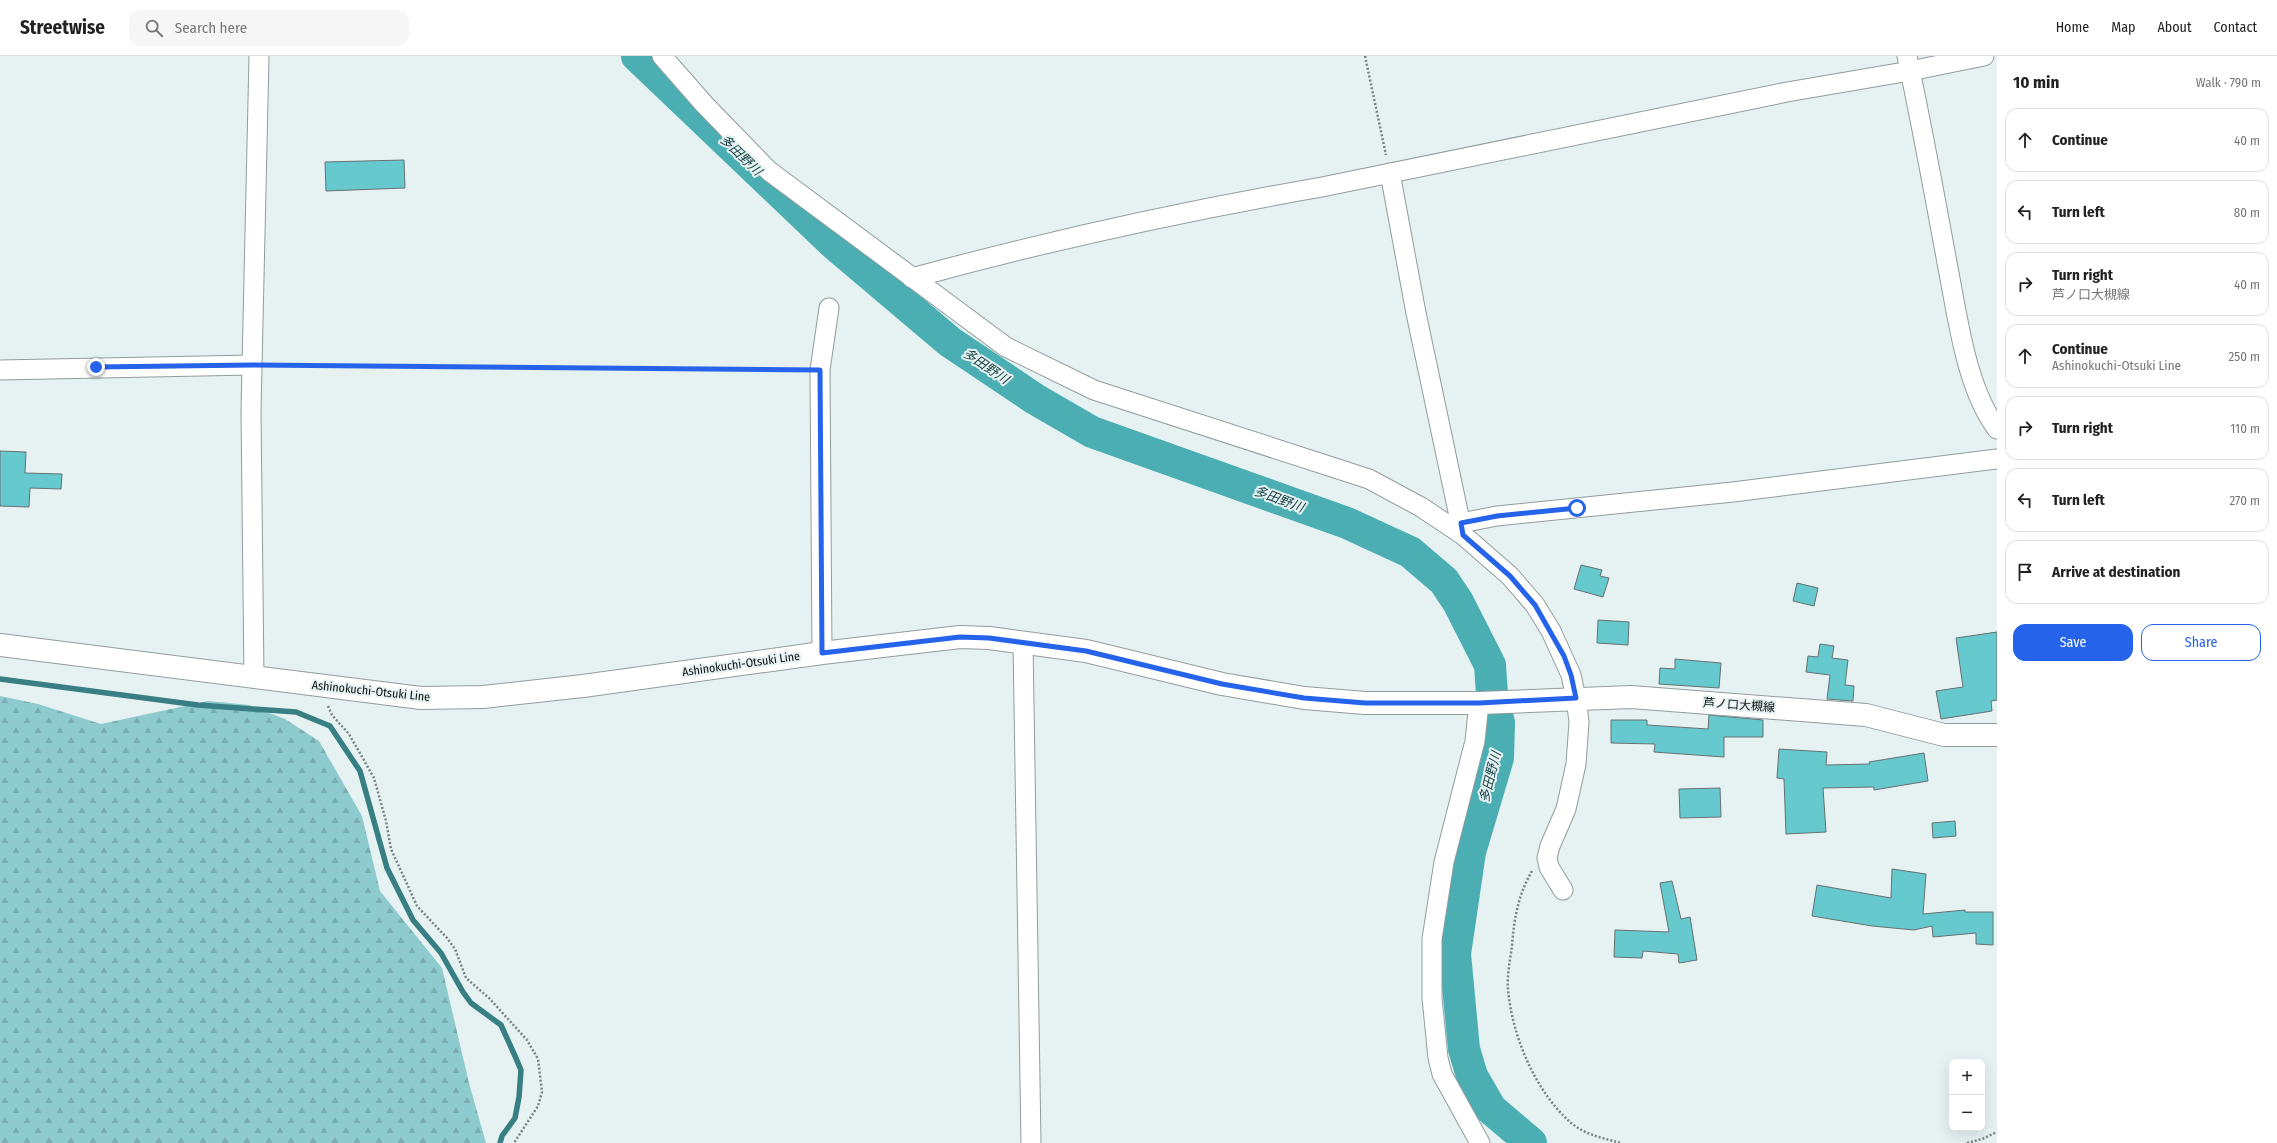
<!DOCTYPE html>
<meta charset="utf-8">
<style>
body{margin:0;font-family:"Fira Sans Condensed","Noto Sans JP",sans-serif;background:#f6f6f6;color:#222}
.controls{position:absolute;right:12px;bottom:12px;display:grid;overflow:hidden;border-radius:8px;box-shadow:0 4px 16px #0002}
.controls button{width:36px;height:36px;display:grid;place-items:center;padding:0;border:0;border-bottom:1px solid #e0e0e0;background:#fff;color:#222;font:20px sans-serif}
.stop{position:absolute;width:12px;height:12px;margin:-9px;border:3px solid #2563eb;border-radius:50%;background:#fff}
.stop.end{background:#2563eb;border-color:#fff;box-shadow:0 1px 4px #0008}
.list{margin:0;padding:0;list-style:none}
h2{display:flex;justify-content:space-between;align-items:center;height:52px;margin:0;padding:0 16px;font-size:17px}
h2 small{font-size:13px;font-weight:400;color:#767676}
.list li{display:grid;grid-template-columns:26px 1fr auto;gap:12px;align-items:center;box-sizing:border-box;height:64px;margin:0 8px 8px;padding:0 8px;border:1px solid #e0e0e0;border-radius:12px}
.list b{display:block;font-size:15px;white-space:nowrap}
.list p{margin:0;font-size:13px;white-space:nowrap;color:#767676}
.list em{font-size:13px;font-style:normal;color:#767676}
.actions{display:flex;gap:8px;padding:12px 16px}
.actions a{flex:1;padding:9px 0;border:1px solid #2563eb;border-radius:12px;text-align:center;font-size:14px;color:#2563eb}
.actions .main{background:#2563eb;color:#fff}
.icon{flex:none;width:22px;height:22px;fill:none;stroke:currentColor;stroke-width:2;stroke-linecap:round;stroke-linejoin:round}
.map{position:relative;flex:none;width:1997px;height:1087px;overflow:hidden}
header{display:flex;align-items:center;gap:24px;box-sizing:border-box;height:56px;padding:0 20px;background:#fff;border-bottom:1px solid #e0e0e0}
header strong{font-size:19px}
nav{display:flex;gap:22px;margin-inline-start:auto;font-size:14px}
.search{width:280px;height:36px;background:#f6f6f6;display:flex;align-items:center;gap:10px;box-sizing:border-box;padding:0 14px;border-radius:12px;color:#767676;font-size:15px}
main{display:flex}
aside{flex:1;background:#fff}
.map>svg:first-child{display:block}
.forest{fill:url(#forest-firs)}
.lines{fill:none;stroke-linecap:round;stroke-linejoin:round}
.stream{stroke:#377f82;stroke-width:5.5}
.river{stroke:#4aaeb3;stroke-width:32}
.building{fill:#66c9ce;stroke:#667071}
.street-casing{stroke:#919c9d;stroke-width:21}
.secondary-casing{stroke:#919c9d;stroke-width:24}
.path{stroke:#798182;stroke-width:2.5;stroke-dasharray:2 2;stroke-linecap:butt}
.street{stroke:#fff;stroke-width:19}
.secondary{stroke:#fff;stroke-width:22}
.route{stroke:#2563eb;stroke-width:5}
.labels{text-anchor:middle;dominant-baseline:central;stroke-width:4;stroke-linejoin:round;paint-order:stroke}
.street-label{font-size:12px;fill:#0c1011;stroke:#e6f2f2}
.water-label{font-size:13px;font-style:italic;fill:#144244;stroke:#e6f2f2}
</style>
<header>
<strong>Streetwise</strong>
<div class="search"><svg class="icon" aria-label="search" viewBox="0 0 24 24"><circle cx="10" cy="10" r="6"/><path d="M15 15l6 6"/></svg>Search here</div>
<nav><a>Home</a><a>Map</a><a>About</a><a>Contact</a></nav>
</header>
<main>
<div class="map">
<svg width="1997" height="1087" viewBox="0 0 1997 1087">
<defs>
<pattern id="forest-firs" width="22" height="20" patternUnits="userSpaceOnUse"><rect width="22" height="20" fill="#8ecbce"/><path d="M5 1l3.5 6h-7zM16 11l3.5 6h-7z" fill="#79adb0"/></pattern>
</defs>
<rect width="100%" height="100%" fill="#e6f2f2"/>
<path class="forest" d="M 0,640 L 38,648 L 101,668 L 208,645 L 249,649 L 285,663 L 319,685 L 362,760 L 380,835 L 442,912 L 469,1027 L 486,1087 L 0,1087 Z"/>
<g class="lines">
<path class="stream" d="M 0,623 L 198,649 L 296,656 L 330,670 L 360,715 L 387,812 L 413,864 L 441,897 L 463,936 L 471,947 L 501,969 L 515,1000 L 521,1014 L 519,1041 L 515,1062 L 502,1080 L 500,1087"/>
<path class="river" d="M 637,0 L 833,187 L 950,286 L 1035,343 L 1092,376 L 1347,467 L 1410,496 L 1444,525 L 1458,546 L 1490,609 L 1492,638 L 1499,667 L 1498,702 L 1470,796 L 1455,898 L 1464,993 L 1472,1020 L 1491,1053 L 1531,1087"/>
</g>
<g class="building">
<path d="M 404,104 L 405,132 L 326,135 L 325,106 Z"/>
<path d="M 0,395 L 26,396 L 25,417 L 62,418 L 61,433 L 30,432 L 29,451 L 0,450 Z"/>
<path d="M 1581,509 L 1602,514 L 1600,520 L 1609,522 L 1603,541 L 1574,533 Z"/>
<path d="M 1797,527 L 1818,532 L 1814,550 L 1793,545 Z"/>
<path d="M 1598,564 L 1629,566 L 1628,589 L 1597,587 Z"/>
<path d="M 1997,576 L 1997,644 L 1991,645 L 1992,655 L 1941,663 L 1936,635 L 1963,631 L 1956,582 Z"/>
<path d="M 1820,588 L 1834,590 L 1832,602 L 1848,604 L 1845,629 L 1854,630 L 1853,645 L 1827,643 L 1830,619 L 1806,616 L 1808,600 L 1818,601 Z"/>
<path d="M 1675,603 L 1721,607 L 1719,632 L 1659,628 L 1660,612 L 1675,613 Z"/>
<path d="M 1709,659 L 1763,664 L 1763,681 L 1724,681 L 1724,701 L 1654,696 L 1655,688 L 1611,687 L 1611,664 L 1647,664 L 1647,669 L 1708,673 Z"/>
<path d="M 1779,693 L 1827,696 L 1826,709 L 1870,708 L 1869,706 L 1924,697 L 1928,725 L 1874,734 L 1874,731 L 1823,732 L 1826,776 L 1786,778 L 1784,723 L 1777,722 Z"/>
<path d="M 1720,732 L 1721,761 L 1680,762 L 1679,733 Z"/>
<path d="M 1955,765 L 1956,780 L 1933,782 L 1932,767 Z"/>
<path d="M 1892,813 L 1926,818 L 1923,858 L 1965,854 L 1965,856 L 1993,856 L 1993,889 L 1976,888 L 1976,877 L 1933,881 L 1932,870 L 1914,874 L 1872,870 L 1812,860 L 1817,829 L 1891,842 Z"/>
<path d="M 1672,825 L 1681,863 L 1690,861 L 1697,904 L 1679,907 L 1678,898 L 1643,895 L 1642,902 L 1614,901 L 1615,874 L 1669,876 L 1660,827 Z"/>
</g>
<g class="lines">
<defs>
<g id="street">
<path d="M 662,0 L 704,48 L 769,115 L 1006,291 L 1094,334 L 1369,423 L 1421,451 L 1463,479 L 1510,520 L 1535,549 L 1551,575 L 1571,619 L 1576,642 L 1579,666 L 1576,708 L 1566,753 L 1550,790 L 1547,802 L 1549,811 L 1563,834"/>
<path d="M 1907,0 C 1922,70 1935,141 1948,212 C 1958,263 1966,331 1997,373"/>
<path d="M 1390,117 L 1416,257 L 1463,479"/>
<path d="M 912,222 C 1047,185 1184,155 1322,131 L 1787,36 L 1910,15 L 1984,0"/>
<path d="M 0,314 L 252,309"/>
<path d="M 1461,467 L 1497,460 L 1733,436 L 1997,403"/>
<path d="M 1023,586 L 1031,1087"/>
<path d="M 822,597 L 820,314 L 829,252"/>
<path d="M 254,622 L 251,355 L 259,0"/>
<path d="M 1479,647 L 1475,685 L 1444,806 L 1432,883 L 1432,942 L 1438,1002 L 1442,1018 L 1480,1087"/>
</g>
<path id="secondary" d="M 0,589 L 421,642 L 483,641 L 583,630 L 822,597 L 960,581 L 989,582 L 1086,595 L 1222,628 L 1304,642 L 1365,647 L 1479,647 L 1631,641 L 1866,659 L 1944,679 L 1997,679"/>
</defs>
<use href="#street" class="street-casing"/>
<use href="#secondary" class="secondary-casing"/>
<g class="path">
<path d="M 1365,0 L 1386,99"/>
<path d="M 270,309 L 803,314"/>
<path d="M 328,650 L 332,659 L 349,678 L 374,722 L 386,765 L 391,793 L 417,850 L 447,882 L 455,893 L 466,922 L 489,942 L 527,984 L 538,1003 L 542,1036 L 538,1050 L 514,1087"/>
<path d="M 1532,815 C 1518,839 1514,863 1512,890 C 1510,904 1507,919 1508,933 C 1512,979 1534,1033 1569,1065 C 1584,1079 1603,1082 1621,1087"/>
<path d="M 1967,1087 L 1982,1083 L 1997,1076"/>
</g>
<use href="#street" class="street"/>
<use href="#secondary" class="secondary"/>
</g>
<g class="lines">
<path class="route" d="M 96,311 L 252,309 L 820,314 L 822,597 L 960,581 L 989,582 L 1086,595 L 1222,628 L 1304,642 L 1365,647 L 1479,647 L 1576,642 L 1571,619 L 1564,600 L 1535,549 L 1510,520 L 1463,479 L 1461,467 L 1497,460 L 1577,452"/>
</g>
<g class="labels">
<g class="street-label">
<text transform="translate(741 608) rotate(-8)">Ashinokuchi-Otsuki Line</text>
<text transform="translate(371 635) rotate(6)">Ashinokuchi-Otsuki Line</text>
<text transform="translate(1739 649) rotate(4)">芦ノ口大槻線</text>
</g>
<g class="water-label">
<text transform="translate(741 99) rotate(44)">多田野川</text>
<text transform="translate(986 310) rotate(34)">多田野川</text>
<text transform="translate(1279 443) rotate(20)">多田野川</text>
<text transform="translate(1490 721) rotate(-76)">多田野川</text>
</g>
</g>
</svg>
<div class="controls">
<button>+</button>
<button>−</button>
</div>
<div class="stop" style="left:1577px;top:452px"></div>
<div class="stop end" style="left:96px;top:311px"></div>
</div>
<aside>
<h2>10 min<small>Walk · 790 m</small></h2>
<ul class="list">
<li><svg class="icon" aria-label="ahead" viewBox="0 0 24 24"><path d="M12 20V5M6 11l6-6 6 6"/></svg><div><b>Continue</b></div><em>40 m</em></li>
<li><svg class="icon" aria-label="left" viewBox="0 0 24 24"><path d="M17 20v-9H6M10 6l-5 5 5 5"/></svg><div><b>Turn left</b></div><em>80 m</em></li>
<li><svg class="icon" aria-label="right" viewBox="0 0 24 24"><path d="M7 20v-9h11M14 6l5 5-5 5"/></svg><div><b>Turn right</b><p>芦ノ口大槻線</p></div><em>40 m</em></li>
<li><svg class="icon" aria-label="ahead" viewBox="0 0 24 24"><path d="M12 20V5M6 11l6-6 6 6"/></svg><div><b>Continue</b><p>Ashinokuchi-Otsuki Line</p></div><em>250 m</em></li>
<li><svg class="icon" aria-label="right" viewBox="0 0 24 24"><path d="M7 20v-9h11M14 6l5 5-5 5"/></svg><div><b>Turn right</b></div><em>110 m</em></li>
<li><svg class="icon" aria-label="left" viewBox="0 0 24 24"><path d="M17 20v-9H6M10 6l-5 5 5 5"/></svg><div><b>Turn left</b></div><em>270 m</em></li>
<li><svg class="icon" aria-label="arrive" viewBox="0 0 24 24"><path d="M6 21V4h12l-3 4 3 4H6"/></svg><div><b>Arrive at destination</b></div></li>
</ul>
<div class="actions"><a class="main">Save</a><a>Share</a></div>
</aside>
</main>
